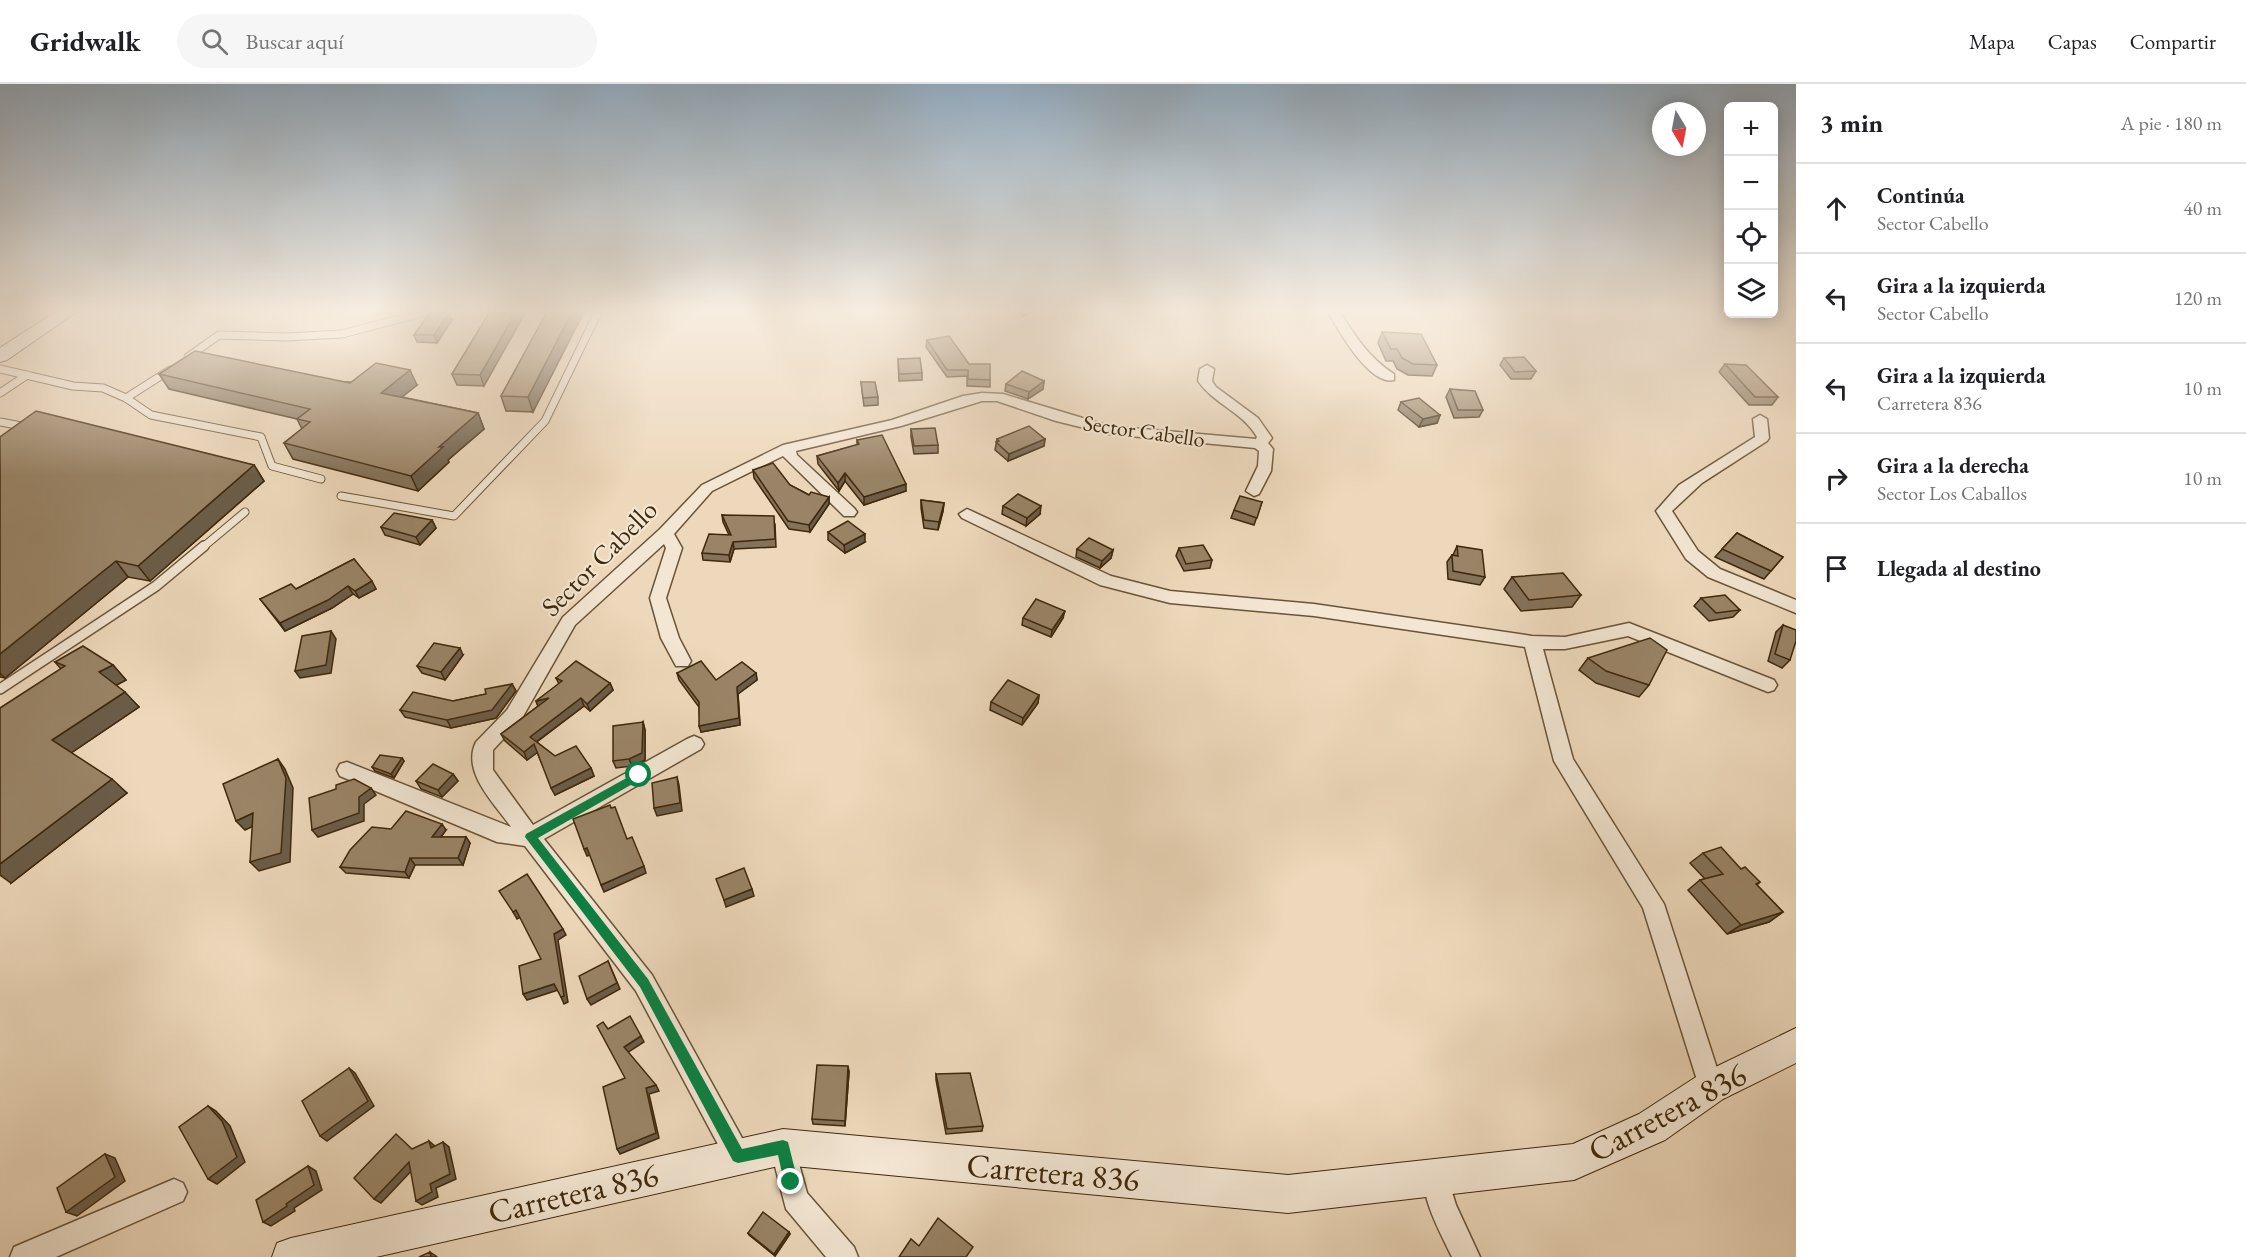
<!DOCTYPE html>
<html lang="es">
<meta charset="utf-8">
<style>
body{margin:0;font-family:"EB Garamond",serif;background:#f6f6f6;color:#202124}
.controls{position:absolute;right:18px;top:18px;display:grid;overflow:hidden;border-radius:9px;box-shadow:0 3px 15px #0003}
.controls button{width:54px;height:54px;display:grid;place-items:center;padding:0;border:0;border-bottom:2px solid #e0e0e0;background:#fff;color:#202124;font:30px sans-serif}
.compass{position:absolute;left:1652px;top:18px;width:54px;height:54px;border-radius:50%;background:#fff;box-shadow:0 3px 15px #0003;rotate:170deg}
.stop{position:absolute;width:18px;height:18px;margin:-14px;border:4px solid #0b8043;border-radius:50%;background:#fff}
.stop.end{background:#0b8043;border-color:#fff;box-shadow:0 2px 6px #0008}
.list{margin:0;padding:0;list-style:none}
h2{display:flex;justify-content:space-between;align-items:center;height:78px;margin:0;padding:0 24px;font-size:26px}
h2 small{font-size:20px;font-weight:400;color:#757577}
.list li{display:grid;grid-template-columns:39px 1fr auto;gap:18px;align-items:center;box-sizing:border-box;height:90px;padding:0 24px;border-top:2px solid #e0e0e0}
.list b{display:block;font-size:22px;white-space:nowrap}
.list p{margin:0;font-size:20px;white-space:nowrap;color:#757577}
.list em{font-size:20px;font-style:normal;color:#757577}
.icon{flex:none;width:33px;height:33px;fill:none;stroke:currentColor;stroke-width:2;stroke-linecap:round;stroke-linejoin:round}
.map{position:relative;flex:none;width:1796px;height:1173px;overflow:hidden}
header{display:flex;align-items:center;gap:36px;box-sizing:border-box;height:84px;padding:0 30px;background:#fff;border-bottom:2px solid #e0e0e0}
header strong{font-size:28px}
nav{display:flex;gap:33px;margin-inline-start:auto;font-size:21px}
.search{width:420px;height:54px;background:#f6f6f6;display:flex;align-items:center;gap:15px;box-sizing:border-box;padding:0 21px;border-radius:33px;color:#757577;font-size:22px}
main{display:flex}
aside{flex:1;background:#fff}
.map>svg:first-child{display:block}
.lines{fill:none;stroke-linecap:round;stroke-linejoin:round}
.lane-far1-casing{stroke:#6a5437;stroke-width:9}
.lane-casing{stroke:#6a5437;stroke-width:12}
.street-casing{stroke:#6a5437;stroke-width:3}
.secondary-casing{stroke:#3f280b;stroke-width:2}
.lane-far1{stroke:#f3e6d3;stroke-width:7}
.lane{stroke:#f3e6d3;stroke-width:9}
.street{fill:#f3e6d3;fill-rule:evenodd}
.secondary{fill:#f3e6d3;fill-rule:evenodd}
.wall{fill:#847259;stroke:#3f280b;stroke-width:1.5}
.shaded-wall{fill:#6b5c48;stroke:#3f280b;stroke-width:1.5}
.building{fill:#998467;stroke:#3f280b;stroke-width:1.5}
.route{fill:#0b8043}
.labels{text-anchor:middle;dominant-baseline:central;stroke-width:4.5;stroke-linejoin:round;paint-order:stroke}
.far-street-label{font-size:22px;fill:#3f280b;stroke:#f3e6d3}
.street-label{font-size:27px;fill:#3f280b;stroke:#f3e6d3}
.near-street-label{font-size:33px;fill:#3f280b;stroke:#f3e6d3}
</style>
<header>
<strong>Gridwalk</strong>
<div class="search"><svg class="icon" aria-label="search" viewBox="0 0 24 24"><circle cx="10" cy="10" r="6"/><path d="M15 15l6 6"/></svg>Buscar aquí</div>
<nav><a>Mapa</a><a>Capas</a><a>Compartir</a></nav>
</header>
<main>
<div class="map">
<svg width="1796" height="1173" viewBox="0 0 1796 1173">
<rect width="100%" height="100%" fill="#edd8bb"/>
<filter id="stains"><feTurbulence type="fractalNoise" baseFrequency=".00333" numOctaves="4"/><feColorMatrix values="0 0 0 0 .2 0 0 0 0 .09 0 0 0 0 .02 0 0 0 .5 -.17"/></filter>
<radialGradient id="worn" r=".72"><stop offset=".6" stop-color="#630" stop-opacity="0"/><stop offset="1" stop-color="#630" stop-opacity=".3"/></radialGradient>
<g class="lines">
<defs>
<g id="lane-far1">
<path d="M 188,273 L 219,251 L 286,253 L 342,250 L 433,226"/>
<path d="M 0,285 L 73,302 L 103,304 L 126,314 L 151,331 L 261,353 L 272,382 L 321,395"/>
<path d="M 0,309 L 27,291"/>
<path d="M 126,314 L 170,286"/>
<path d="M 0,338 L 27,343"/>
<path d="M 341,412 L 454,432 L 545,337 L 599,226"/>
<path d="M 202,464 L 245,428"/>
</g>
<path id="lane" d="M 0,605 L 156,502 L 204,462"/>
<g id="street">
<path d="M 1327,226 L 1339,226 C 1354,251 1369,274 1394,290 L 1394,296 C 1369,302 1337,244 1327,226 Z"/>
<path d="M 1207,281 L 1214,285 L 1212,297 L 1216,303 L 1258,334 L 1272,354 L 1268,359 L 1273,365 L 1271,387 L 1259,410 L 1254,412 L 1246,407 L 1258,382 L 1259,367 L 1255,364 L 1109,350 L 1056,337 L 997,317 L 982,317 L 901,342 L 796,367 L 797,371 L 854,424 L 857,428 L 854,432 L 844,432 L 783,372 L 712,407 L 674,450 L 682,464 L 666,514 L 679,554 L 691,577 L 688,582 L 676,582 L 661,554 L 650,514 L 666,464 L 664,460 L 575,541 L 521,636 L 493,666 L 493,686 L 533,741 L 687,655 L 694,652 L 701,655 L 704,660 L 701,665 L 544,755 L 652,891 L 747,1063 L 751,1072 L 747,1081 L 738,1085 L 729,1081 L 636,907 L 525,762 L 497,758 L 340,692 L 337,686 L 340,680 L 347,678 L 511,743 C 495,720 461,688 476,658 L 507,626 L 563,533 L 660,445 L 702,401 L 783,361 L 892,336 L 963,312 L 982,309 L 1003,310 L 1109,342 L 1256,355 L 1257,353 C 1244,329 1214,320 1198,297 L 1200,285 Z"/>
<path d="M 1760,331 L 1767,335 L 1769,354 L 1767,357 L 1702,399 L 1672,427 L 1698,467 L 1720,485 L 1796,516 L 1796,529 L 1708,493 L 1686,475 L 1656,427 L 1679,401 L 1755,353 L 1753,335 Z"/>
<path d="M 967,425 L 1111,492 L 1170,507 L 1314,520 L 1532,552 L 1565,553 L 1629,539 L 1774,596 L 1777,601 L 1774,606 L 1768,608 L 1628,552 L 1565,565 L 1543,565 L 1573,675 L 1664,820 L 1723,1003 L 1720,1012 L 1711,1015 L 1702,1012 L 1643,824 L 1554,677 L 1525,563 L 1314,532 L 1170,519 L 1100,501 L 962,434 L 959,430 Z"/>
<path d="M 783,1050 L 792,1054 L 807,1109 L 854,1163 L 858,1173 L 826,1173 L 786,1125 L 770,1063 L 774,1054 Z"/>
<path d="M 1435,1078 L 1444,1082 L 1456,1121 L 1480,1173 L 1452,1173 C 1441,1150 1416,1106 1426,1082 Z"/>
<path d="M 174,1095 L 183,1099 L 187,1108 L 183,1117 L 56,1173 L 10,1173 L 14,1163 Z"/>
</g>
<g id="secondary">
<path d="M 58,226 L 79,226 L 7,276 L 0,278 L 0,264 Z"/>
<path d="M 1796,944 L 1796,979 L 1723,1015 L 1665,1056 L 1574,1096 L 1288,1129 L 783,1081 L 376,1173 L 272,1173 L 277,1159 L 291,1154 L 783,1045 L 1288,1091 L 1573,1060 L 1639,1030 L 1699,991 Z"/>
</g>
</defs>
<use href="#lane-far1" class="lane-far1-casing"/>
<use href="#lane" class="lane-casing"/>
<use href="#street" class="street-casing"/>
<use href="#secondary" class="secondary-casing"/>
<use href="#lane-far1" class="lane-far1"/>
<use href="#lane" class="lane"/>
<use href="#street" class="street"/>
<use href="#secondary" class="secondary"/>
</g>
<g class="wall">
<path d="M 491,226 L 484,302 L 457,301 L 452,290 Z"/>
<path d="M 548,226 L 533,328 L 506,327 L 501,312 Z"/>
<path d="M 1016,226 L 1037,226 L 1023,232 Z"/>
<path d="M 452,236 L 437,259 L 417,258 L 414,251 Z"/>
<path d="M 1382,248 L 1437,281 L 1432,292 L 1408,291 L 1397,285 L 1393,277 L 1386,277 L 1378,259 Z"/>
<path d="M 927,256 L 990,296 L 990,303 L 967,302 L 967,292 L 947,293 L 926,263 Z"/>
<path d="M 1504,274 L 1536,287 L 1531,295 L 1511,295 L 1500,281 Z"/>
<path d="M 898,275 L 922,289 L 922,296 L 899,297 Z"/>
<path d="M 1725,280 L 1778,313 L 1772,321 L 1749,321 L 1719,288 Z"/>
<path d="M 159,290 L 417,301 L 402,313 L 478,329 L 484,345 L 448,376 L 449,378 L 418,407 L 293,375 L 284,359 L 302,345 L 297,335 L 169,305 Z"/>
<path d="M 1044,297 L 1043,305 L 1028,315 L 1005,307 L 1006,300 Z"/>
<path d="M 861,298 L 878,313 L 878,321 L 864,322 Z"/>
<path d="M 1450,305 L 1483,326 L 1479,333 L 1454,334 L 1446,313 Z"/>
<path d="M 1401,318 L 1440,331 L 1437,339 L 1419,343 L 1398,326 Z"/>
<path d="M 911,345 L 938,361 L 938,369 L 914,370 L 911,353 Z"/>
<path d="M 0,353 L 254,381 L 264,397 L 150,497 L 128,493 L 5,594 L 0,593 Z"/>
<path d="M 997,355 L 1045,355 L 1044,362 L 1008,377 L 995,366 Z"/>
<path d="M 857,356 L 906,407 L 864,421 L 845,397 L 839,407 L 818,380 L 817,372 L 857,361 Z"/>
<path d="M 753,386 L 790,401 L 809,411 L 829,413 L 829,420 L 810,448 L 789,445 L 754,394 Z"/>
<path d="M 921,416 L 944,419 L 943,427 L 938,446 L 924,444 L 921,424 Z"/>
<path d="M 1262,418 L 1254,441 L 1231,434 L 1234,426 Z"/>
<path d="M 1003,422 L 1040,430 L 1026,442 L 1002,430 Z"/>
<path d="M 722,431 L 775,440 L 776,463 L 734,465 L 730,478 L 703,476 L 702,469 L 729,451 L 723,438 Z"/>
<path d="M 432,436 L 436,444 L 420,461 L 385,451 L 381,443 Z"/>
<path d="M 828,448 L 865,458 L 845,469 L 828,456 Z"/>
<path d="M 1737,449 L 1783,473 L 1764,495 L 1715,473 Z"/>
<path d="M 1457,462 L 1485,493 L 1480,501 L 1448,495 L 1447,478 L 1452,471 L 1453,471 Z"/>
<path d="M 1179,464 L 1212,476 L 1210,484 L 1184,487 L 1176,472 Z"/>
<path d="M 1077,465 L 1113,466 L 1111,474 L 1100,484 L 1076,473 Z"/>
<path d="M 354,475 L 376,505 L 359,514 L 353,510 L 332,524 L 285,547 L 260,515 L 296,505 Z"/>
<path d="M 1512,493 L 1581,511 L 1572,523 L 1521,527 L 1504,505 Z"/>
<path d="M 1701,514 L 1740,526 L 1733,533 L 1709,537 L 1694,522 Z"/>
<path d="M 1023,534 L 1063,534 L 1051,553 L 1022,541 Z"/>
<path d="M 1783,541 L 1790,576 L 1782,584 L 1768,577 L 1776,548 Z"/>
<path d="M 463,571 L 445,596 L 422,589 L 417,582 Z"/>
<path d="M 1588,574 L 1649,601 L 1639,613 L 1596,599 L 1579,586 Z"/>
<path d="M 55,578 L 113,581 L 126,596 L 116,601 L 139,623 L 71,669 L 127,709 L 11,799 L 61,585 Z"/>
<path d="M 677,589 L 716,596 L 756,589 L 757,596 L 738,610 L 740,641 L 701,648 L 699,623 L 679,596 Z"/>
<path d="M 556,594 L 610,599 L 613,606 L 590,627 L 584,622 L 537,658 L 555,672 L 591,684 L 594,692 L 555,711 L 537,668 L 527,676 L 505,657 L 501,650 L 538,622 L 536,617 L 559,600 Z"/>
<path d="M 512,600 L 516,607 L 496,634 L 451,644 L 405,633 L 400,626 L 453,617 L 486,610 Z"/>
<path d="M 1039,611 L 1038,619 L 1022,641 L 990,626 L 991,618 Z"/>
<path d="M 643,638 L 645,646 L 645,676 L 632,682 L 616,684 L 613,677 Z"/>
<path d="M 402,674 L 404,677 L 394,694 L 375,687 L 372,683 Z"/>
<path d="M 453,690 L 458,697 L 442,713 L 421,705 L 416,697 Z"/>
<path d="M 446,746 L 441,753 L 466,753 L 470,759 L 463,781 L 415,781 L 409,794 L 346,789 L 340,783 Z"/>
<path d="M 1703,769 L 1741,785 L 1760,798 L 1757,801 L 1783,828 L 1769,838 L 1727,850 L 1688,806 L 1700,796 L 1705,795 L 1690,779 Z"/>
<path d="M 849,988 L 845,1042 L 813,1040 L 812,1035 Z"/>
<path d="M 936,990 L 983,1042 L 982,1047 L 946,1050 L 936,996 Z"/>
<path d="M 789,1148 L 790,1150 L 775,1172 L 749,1151 L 748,1149 Z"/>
</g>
<g class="shaded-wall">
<path d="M 517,226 L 527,226 L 484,302 L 480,291 Z"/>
<path d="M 573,226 L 585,226 L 533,328 L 528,313 Z"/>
<path d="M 1023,226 L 1037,226 L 1023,232 Z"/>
<path d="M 449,229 L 452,236 L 437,259 L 434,251 Z"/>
<path d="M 410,286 L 417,301 L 388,324 L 381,309 Z"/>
<path d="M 1044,297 L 1043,305 L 1028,315 L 1029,308 Z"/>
<path d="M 478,329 L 484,345 L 448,376 L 449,378 L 418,407 L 411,392 L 439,363 Z"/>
<path d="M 1440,331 L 1437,339 L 1419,343 L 1423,335 Z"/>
<path d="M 1045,355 L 1044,362 L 1008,377 L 1009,370 Z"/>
<path d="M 254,381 L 264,397 L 150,497 L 138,482 Z"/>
<path d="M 845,389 L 845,397 L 839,407 L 838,399 Z"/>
<path d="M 906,400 L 906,407 L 864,421 L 864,413 Z"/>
<path d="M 829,413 L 829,420 L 810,448 L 809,441 Z"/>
<path d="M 944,419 L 943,427 L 938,446 L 939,438 Z"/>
<path d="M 1041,422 L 1040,430 L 1026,442 L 1027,434 Z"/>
<path d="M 432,436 L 436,444 L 420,461 L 416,453 Z"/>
<path d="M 865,450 L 865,458 L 845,469 L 844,461 Z"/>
<path d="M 733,458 L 734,465 L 730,478 L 729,471 Z"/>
<path d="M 1113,466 L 1111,474 L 1100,484 L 1102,477 Z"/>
<path d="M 116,477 L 128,493 L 5,594 L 0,589 L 0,570 Z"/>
<path d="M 372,497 L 376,505 L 359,514 L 355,507 Z"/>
<path d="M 348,502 L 353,510 L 332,524 L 285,547 L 280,539 Z"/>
<path d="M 1065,527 L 1063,534 L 1051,553 L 1052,546 Z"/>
<path d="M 331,547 L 336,555 L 331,589 L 300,594 L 295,587 Z"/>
<path d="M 460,564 L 463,571 L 445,596 L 441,588 Z"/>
<path d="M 113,581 L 126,596 L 113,603 L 99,588 Z"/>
<path d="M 756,589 L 757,596 L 738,610 L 740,641 L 701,648 L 699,642 L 737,603 Z"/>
<path d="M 610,599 L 613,606 L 590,627 L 587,620 Z"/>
<path d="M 512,600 L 516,607 L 496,634 L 451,644 L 447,636 Z"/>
<path d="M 125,608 L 139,623 L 68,671 L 52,656 Z"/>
<path d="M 1039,611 L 1038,619 L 1022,641 L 1023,634 Z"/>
<path d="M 549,614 L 539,625 L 536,617 Z"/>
<path d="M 581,614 L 584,622 L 533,660 L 530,653 Z"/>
<path d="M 643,638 L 645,646 L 645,676 L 632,682 L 629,675 Z"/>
<path d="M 534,660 L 538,668 L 527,676 L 524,668 Z"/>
<path d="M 402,674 L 404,677 L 394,694 L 391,690 Z"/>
<path d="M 278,675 L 285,685 L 293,704 L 290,778 L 259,787 L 250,778 Z"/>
<path d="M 591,684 L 594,692 L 555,711 L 551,704 Z"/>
<path d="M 453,690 L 458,697 L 442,713 L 438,706 Z"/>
<path d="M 677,693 L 679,701 L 682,727 L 657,732 L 654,724 Z"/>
<path d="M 112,695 L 127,709 L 11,799 L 0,791 L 0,780 Z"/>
<path d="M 371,704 L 376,711 L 364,720 L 364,737 L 318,753 L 312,746 Z"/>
<path d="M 253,729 L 262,738 L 245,746 L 236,737 Z"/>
<path d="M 442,740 L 446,746 L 436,759 L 432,753 Z"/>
<path d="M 466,753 L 470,759 L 463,781 L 458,774 Z"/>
<path d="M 587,764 L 590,771 L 587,772 L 584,765 Z"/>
<path d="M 410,774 L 415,781 L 409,794 L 405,788 Z"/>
<path d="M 644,782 L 646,789 L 604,808 L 601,801 Z"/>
<path d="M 752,805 L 754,812 L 726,823 L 724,816 Z"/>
<path d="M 516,826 L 521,833 L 517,835 L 513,828 Z"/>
<path d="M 1783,828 L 1769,838 L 1727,850 L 1741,841 Z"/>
<path d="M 563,845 L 566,851 L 558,856 L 568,918 L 564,920 L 561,913 L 554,850 Z"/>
<path d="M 608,877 L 620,905 L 591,921 L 587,915 Z"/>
<path d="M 554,900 L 558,906 L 527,916 L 523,910 Z"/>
<path d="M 641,952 L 644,958 L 627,969 L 624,963 Z"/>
<path d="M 848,982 L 849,988 L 845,1042 L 845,1037 Z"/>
<path d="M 349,984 L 355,989 L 374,1022 L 327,1057 L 320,1052 Z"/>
<path d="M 656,1001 L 659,1007 L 649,1010 L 659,1054 L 620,1070 L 617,1065 L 646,1004 Z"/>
<path d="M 208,1022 L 216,1027 L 230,1042 L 245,1078 L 217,1100 L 208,1095 Z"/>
<path d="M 429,1057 L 435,1062 L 431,1064 Z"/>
<path d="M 443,1058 L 449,1063 L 456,1095 L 436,1104 L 438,1113 L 422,1121 L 416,1117 L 430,1100 Z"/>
<path d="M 105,1070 L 115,1074 L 125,1097 L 77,1132 L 66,1128 Z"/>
<path d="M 409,1078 L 415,1083 L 381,1119 L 374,1115 Z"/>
<path d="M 308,1082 L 316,1087 L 322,1106 L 294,1124 L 295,1127 L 271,1142 L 263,1138 L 286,1120 Z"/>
<path d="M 789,1148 L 790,1150 L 775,1172 L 774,1170 Z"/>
<path d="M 430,1168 L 436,1172 L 437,1173 L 431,1173 Z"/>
</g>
<g class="building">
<path d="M 491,226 L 517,226 L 480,291 L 452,290 Z"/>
<path d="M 548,226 L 573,226 L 528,313 L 501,312 Z"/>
<path d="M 430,228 L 449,229 L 434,251 L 414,251 Z"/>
<path d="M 1382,248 L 1421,250 L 1437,281 L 1413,280 L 1402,274 L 1397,265 L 1391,265 Z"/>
<path d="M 949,252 L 969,280 L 990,280 L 990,296 L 968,295 L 968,286 L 947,286 L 927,256 Z"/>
<path d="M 195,267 L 350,299 L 376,279 L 410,286 L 381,309 L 478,329 L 439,363 L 443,363 L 411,392 L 284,359 L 310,338 L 297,335 L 310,325 L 159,290 Z"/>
<path d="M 1524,273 L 1536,287 L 1515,288 L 1504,274 Z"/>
<path d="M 920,274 L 922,289 L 899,290 L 898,275 Z"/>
<path d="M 1725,280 L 1746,281 L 1778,313 L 1755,313 Z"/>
<path d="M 1022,287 L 1044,297 L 1029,308 L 1006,300 Z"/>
<path d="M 861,298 L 875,298 L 878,313 L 863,314 Z"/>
<path d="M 1450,305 L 1475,307 L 1483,326 L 1458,326 Z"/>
<path d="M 1419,314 L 1440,331 L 1423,335 L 1401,318 Z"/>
<path d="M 36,327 L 254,381 L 138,482 L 116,477 L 0,570 L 0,353 Z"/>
<path d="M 1029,342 L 1045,355 L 1009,370 L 996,358 L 999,357 L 997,355 Z"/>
<path d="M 935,344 L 938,361 L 914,362 L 911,345 Z"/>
<path d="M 882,351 L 906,400 L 864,413 L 845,389 L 838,399 L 817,372 L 859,360 L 857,356 Z"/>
<path d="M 773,379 L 790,401 L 809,411 L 811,408 L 829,413 L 809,441 L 788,437 L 753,386 Z"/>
<path d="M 1018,410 L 1041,422 L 1027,434 L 1003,422 Z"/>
<path d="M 1240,412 L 1262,418 L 1257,434 L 1234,426 Z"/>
<path d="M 921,416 L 944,419 L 939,438 L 924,436 Z"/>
<path d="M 394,429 L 432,436 L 416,453 L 381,443 Z"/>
<path d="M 722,431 L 774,432 L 775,455 L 733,458 L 729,471 L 702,469 L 709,450 L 731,451 Z"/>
<path d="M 848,437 L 865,450 L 844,461 L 828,448 Z"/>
<path d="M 1737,449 L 1783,473 L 1771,487 L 1722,465 Z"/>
<path d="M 1089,454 L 1113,466 L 1102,477 L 1077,465 Z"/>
<path d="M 1203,461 L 1212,476 L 1186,480 L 1179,464 Z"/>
<path d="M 1457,462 L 1482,466 L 1485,493 L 1453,487 L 1452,471 L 1458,472 Z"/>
<path d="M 354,475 L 372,497 L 355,507 L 348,502 L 328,516 L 280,539 L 260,515 L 291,500 L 296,505 Z"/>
<path d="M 1563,489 L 1581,511 L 1529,516 L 1512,493 Z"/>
<path d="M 1725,511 L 1740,526 L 1716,529 L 1701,514 Z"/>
<path d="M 1036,515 L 1065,527 L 1052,546 L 1023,534 Z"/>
<path d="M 1783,541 L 1796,546 L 1796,557 L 1790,576 L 1775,570 Z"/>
<path d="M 331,547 L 326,581 L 295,587 L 302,552 Z"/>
<path d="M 1650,554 L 1667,566 L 1649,601 L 1606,587 L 1588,574 Z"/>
<path d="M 434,559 L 460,564 L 441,588 L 417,582 Z"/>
<path d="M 83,562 L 113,581 L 99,588 L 125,608 L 52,656 L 112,695 L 0,780 L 0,624 L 65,582 L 55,578 Z"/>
<path d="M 576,577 L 610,599 L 587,620 L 581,614 L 530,653 L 555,672 L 576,662 L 591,684 L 551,704 L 534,660 L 524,668 L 501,650 L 549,614 L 536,617 L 562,597 L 556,594 Z"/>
<path d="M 701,577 L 716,596 L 742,578 L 756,589 L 737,603 L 739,634 L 699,642 L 699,618 L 677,589 Z"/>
<path d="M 1008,596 L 1039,611 L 1023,634 L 991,618 Z"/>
<path d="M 512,600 L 492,626 L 447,636 L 400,626 L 413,608 L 453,617 L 486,610 L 485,605 Z"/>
<path d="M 643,638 L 642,669 L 629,675 L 613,677 L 613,642 Z"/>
<path d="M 380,671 L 402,674 L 391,690 L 372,683 Z"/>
<path d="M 278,675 L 286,694 L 281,769 L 250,778 L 253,729 L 236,737 L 223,700 Z"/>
<path d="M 433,680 L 453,690 L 438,706 L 416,697 Z"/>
<path d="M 677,693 L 680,719 L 654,724 L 652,699 Z"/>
<path d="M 354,695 L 371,704 L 359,713 L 359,729 L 312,746 L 309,714 L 336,705 L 336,701 Z"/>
<path d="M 610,721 L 611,724 L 615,723 L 627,755 L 632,753 L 644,782 L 601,801 L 587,764 L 584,765 L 573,735 Z"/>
<path d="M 406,727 L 442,740 L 432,753 L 466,753 L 458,774 L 410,774 L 405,788 L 340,783 L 350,766 L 372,743 L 391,745 Z"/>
<path d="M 1721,763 L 1741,785 L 1745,783 L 1760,798 L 1756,800 L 1783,828 L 1741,841 L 1700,796 L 1723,790 L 1703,769 Z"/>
<path d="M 744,784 L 752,805 L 724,816 L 716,795 Z"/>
<path d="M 527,790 L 563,845 L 554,850 L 564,912 L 561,913 L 554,900 L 523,910 L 519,882 L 541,875 L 516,826 L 513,828 L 499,807 Z"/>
<path d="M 608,877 L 617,899 L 587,915 L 579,892 Z"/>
<path d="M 630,932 L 641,952 L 624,963 L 656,1001 L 646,1004 L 656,1049 L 617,1065 L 603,1003 L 625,994 L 597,942 L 603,938 L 608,945 Z"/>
<path d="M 817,981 L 848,982 L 845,1037 L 812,1035 Z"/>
<path d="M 349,984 L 368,1017 L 320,1052 L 302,1017 Z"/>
<path d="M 970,989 L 983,1042 L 947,1045 L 936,990 Z"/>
<path d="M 208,1022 L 222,1037 L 237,1073 L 208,1095 L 179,1043 Z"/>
<path d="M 396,1050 L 412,1065 L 429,1057 L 431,1064 L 443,1058 L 450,1090 L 430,1100 L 432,1108 L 416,1117 L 409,1078 L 374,1115 L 354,1094 Z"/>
<path d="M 105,1070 L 115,1093 L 66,1128 L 57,1104 Z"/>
<path d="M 308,1082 L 314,1101 L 286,1120 L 287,1122 L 263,1138 L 256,1116 Z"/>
<path d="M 763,1128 L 789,1148 L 774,1170 L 748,1149 Z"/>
<path d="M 938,1134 L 973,1163 L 966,1173 L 899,1173 L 911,1155 L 919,1162 Z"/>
<path d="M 430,1168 L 431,1173 L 419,1173 Z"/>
</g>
<linearGradient id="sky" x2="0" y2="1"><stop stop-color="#92aabe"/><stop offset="0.58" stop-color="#f7ede0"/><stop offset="1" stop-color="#f7ede0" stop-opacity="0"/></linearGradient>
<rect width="1796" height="391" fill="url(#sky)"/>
<path class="route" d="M 639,687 L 645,691 L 643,694 L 538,754 L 648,895 L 742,1065 L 783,1056 L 788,1058 L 798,1098 L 791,1106 L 784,1098 L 778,1071 L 738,1079 L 733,1077 L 640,903 L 525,753 L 526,750 Z"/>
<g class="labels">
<g class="far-street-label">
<text transform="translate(1144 347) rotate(8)">Sector Cabello</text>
</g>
<g class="street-label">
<text transform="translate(599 474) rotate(-45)">Sector Cabello</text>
</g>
<g class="near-street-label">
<text transform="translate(1667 1028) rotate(-28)">Carretera 836</text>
<text transform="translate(1053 1088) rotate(5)">Carretera 836</text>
<text transform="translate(573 1109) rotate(-13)">Carretera 836</text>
</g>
</g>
<rect width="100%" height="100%" filter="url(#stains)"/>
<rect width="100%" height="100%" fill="url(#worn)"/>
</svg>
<div class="controls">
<button>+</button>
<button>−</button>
<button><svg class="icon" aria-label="locate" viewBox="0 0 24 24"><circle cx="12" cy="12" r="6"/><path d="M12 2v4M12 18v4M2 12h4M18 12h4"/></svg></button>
<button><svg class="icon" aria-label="layers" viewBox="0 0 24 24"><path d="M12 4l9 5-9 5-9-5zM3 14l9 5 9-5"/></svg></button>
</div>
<svg class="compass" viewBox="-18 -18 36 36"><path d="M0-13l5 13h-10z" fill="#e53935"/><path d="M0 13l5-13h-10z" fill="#757577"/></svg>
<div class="stop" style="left:639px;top:691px"></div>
<div class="stop end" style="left:791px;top:1098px"></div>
</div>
<aside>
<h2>3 min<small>A pie · 180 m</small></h2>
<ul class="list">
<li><svg class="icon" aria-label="ahead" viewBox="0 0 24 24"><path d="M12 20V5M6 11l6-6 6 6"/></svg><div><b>Continúa</b><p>Sector Cabello</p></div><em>40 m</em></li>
<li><svg class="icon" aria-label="left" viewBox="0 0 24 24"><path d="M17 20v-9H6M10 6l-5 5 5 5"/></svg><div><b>Gira a la izquierda</b><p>Sector Cabello</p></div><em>120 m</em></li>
<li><svg class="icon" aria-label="left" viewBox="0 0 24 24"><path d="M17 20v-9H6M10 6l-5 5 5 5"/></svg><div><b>Gira a la izquierda</b><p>Carretera 836</p></div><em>10 m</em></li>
<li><svg class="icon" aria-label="right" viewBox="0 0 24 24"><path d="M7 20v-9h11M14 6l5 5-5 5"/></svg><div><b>Gira a la derecha</b><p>Sector Los Caballos</p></div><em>10 m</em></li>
<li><svg class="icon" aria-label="arrive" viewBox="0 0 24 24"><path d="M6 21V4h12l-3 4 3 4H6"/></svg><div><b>Llegada al destino</b></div></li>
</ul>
</aside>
</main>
